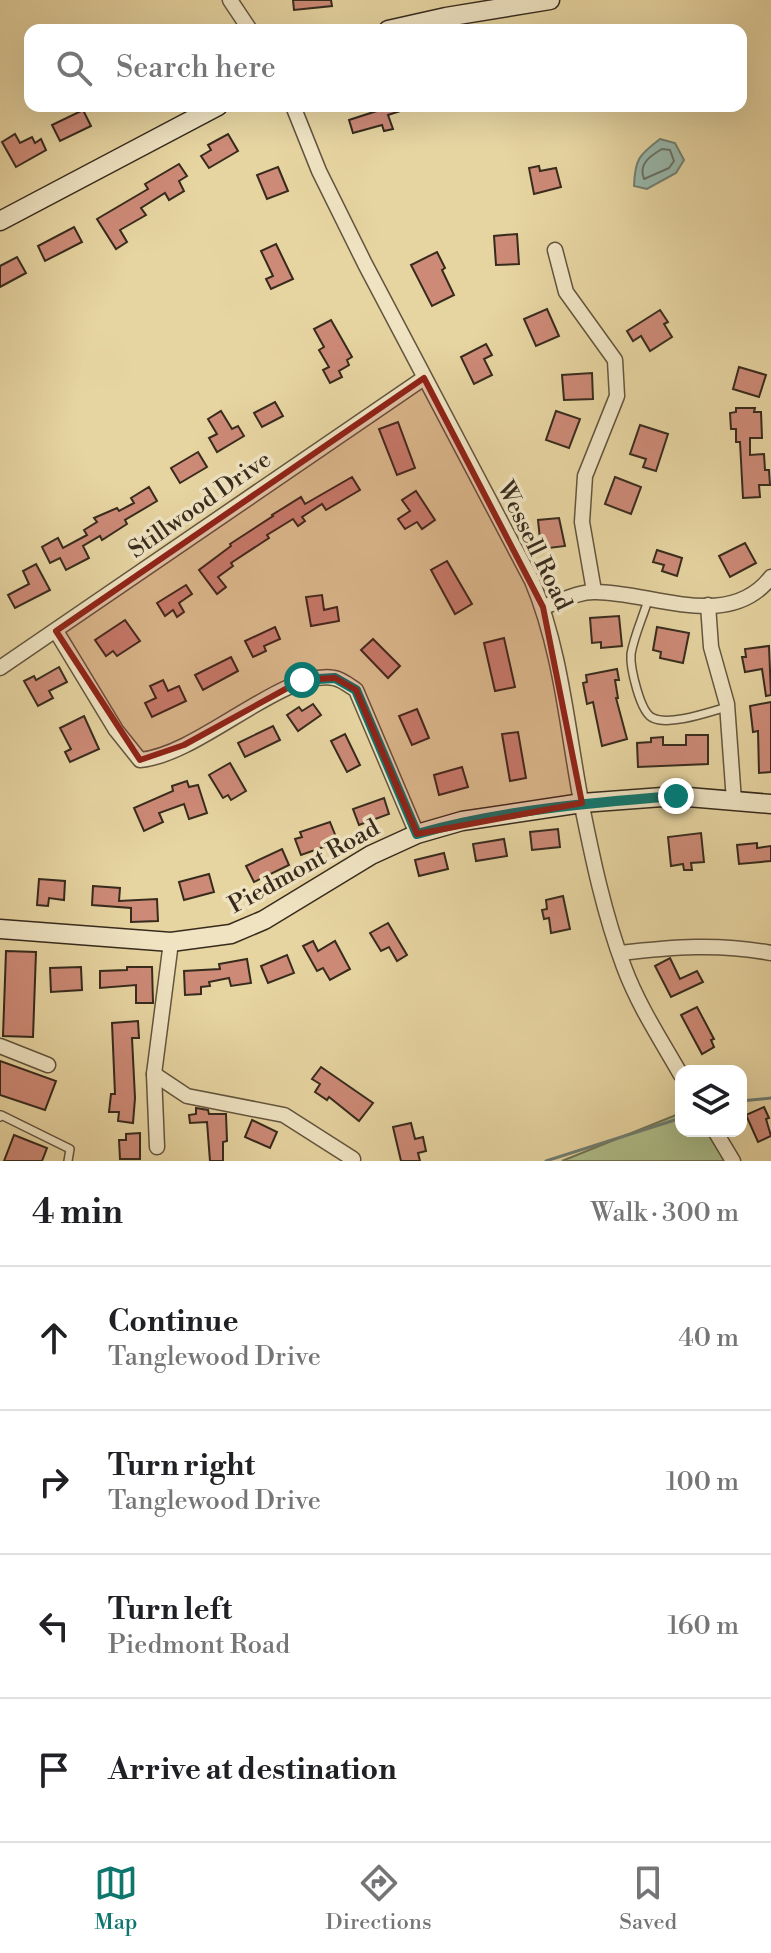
<!DOCTYPE html>
<meta charset="utf-8">
<style>
body{margin:0;font-family:"Libre Bodoni",serif;background:#f6f6f6;color:#202124}
.controls{position:absolute;right:24px;bottom:24px;display:grid;overflow:hidden;border-radius:16px;box-shadow:0 8px 32px #0002}
.controls button{width:72px;height:72px;display:grid;place-items:center;padding:0;border:0;border-bottom:2px solid #e0e0e0;background:#fff;color:#202124;font:40px sans-serif}
.stop{position:absolute;width:24px;height:24px;margin:-18px;border:6px solid #0f766e;border-radius:50%;background:#fff}
.stop.end{background:#0f766e;border-color:#fff;box-shadow:0 2px 8px #0008}
.list{margin:0;padding:0;list-style:none}
h2{display:flex;justify-content:space-between;align-items:center;height:104px;margin:0;padding:0 32px;font-size:34px}
h2 small{font-size:26px;font-weight:400;color:#757577}
.list li{display:grid;grid-template-columns:52px 1fr auto;gap:24px;align-items:center;box-sizing:border-box;height:144px;padding:0 32px;border-top:2px solid #e0e0e0}
.list b{display:block;font-size:30px;white-space:nowrap}
.list p{margin:0;font-size:26px;white-space:nowrap;color:#757577}
.list em{font-size:26px;font-style:normal;color:#757577}
.icon{flex:none;width:44px;height:44px;fill:none;stroke:currentColor;stroke-width:2;stroke-linecap:round;stroke-linejoin:round}
.map{position:relative;flex:none;width:771px;height:1161px;overflow:hidden}
.search{position:absolute;background:#fff;box-shadow:0 8px 32px #0002;left:24px;right:24px;top:24px;height:88px;display:flex;align-items:center;gap:20px;box-sizing:border-box;padding:0 28px;border-radius:16px;color:#757577;font-size:30px}
.sheet{height:680px;background:#fff}
nav{display:flex;justify-content:space-around;align-items:center;box-sizing:border-box;height:112px;border-top:2px solid #e0e0e0;background:#fff;font-size:22px;color:#757577}
nav a{display:grid;justify-items:center;gap:4px}
nav .on{color:#0f766e}
.map>svg:first-child{display:block}
.green{fill:#aebe89;stroke:#727453;stroke-width:2}
.water{fill:#97b7ab;stroke:#717f72;stroke-width:2}
.lines{fill:none;stroke-linecap:round;stroke-linejoin:round}
.shore{stroke:#677164;stroke-width:2}
.stream{stroke:#717f72;stroke-width:3}
.building{fill:#cd8a77;stroke:#372b1d;stroke-width:2}
.lane-casing{stroke:#63553e;stroke-width:10}
.street-casing{stroke:#63553e;stroke-width:17}
.secondary-casing{stroke:#372b1d;stroke-width:21}
.lane{stroke:#efe3c2;stroke-width:7}
.street{stroke:#efe3c2;stroke-width:14}
.secondary{stroke:#efe3c2;stroke-width:18}
.route{stroke:#0f766e;stroke-width:10}
.marked{fill:#8f2418;fill-opacity:0.2;stroke:#8f2418;stroke-width:6;stroke-linejoin:round}
.labels{text-anchor:middle;dominant-baseline:central;stroke-width:7;stroke-linejoin:round;paint-order:stroke}
.street-label{font-size:24px;fill:#372b1d;stroke:#efe3c2}
</style>
<div class="map">
<svg width="771" height="1161" viewBox="0 0 771 1161">
<rect width="100%" height="100%" fill="#e6d4a1"/>
<filter id="stains"><feTurbulence type="fractalNoise" baseFrequency=".0025" numOctaves="4"/><feColorMatrix values="0 0 0 0 .2 0 0 0 0 .09 0 0 0 0 .02 0 0 0 .5 -.17"/></filter>
<radialGradient id="worn" r=".72"><stop offset=".6" stop-color="#630" stop-opacity="0"/><stop offset="1" stop-color="#630" stop-opacity=".3"/></radialGradient>
<path class="green" d="M 681,1113 L 681,1131 L 710,1131 L 729,1161 L 562,1161 Z"/>
<path class="water" d="M 660,139 L 675,143 L 684,160 L 676,173 L 647,189 L 634,186 C 635,159 639,155 660,139 Z"/>
<g class="lines">
<path class="shore" d="M 662,149 L 670,150 L 674,161 L 669,168 L 644,179 C 638,164 650,156 662,149 Z"/>
<g class="stream">
<path d="M 741,1101 L 771,1098"/>
<path d="M 546,1161 L 681,1118"/>
</g>
</g>
<g class="building">
<path d="M 293,0 L 331,0 L 332,6 L 294,10 Z"/>
<path d="M 382,106 L 409,106 L 410,108 L 388,115 L 393,129 L 384,131 L 382,125 L 353,133 L 349,120 L 383,109 Z"/>
<path d="M 83,110 L 91,126 L 60,141 L 52,125 Z"/>
<path d="M 15,134 L 20,143 L 32,137 L 35,143 L 41,139 L 46,150 L 16,167 L 2,142 Z"/>
<path d="M 228,134 L 238,151 L 209,168 L 201,156 L 211,150 L 208,145 Z"/>
<path d="M 179,164 L 187,176 L 179,181 L 184,191 L 169,200 L 165,193 L 141,208 L 146,215 L 120,230 L 127,242 L 116,249 L 97,219 L 148,189 L 145,184 Z"/>
<path d="M 539,166 L 540,171 L 556,168 L 561,187 L 534,194 L 529,168 Z"/>
<path d="M 278,167 L 288,191 L 267,199 L 257,175 Z"/>
<path d="M 74,227 L 82,242 L 45,261 L 38,246 Z"/>
<path d="M 517,234 L 519,264 L 496,265 L 494,236 Z"/>
<path d="M 276,244 L 293,279 L 271,289 L 266,279 L 273,276 L 261,251 Z"/>
<path d="M 437,252 L 445,268 L 442,270 L 454,295 L 432,306 L 411,265 Z"/>
<path d="M 17,257 L 26,273 L 0,287 L 0,266 Z"/>
<path d="M 547,309 L 559,336 L 536,346 L 524,319 Z"/>
<path d="M 660,310 L 668,322 L 664,324 L 672,337 L 650,351 L 641,336 L 633,341 L 627,331 Z"/>
<path d="M 331,320 L 352,357 L 347,360 L 349,365 L 339,371 L 342,377 L 330,383 L 323,370 L 329,367 L 319,350 L 324,347 L 314,329 Z"/>
<path d="M 486,344 L 492,355 L 484,359 L 492,375 L 474,384 L 461,357 Z"/>
<path d="M 739,367 L 766,375 L 759,397 L 733,389 Z"/>
<path d="M 592,373 L 593,399 L 564,400 L 562,375 Z"/>
<path d="M 275,402 L 283,416 L 262,427 L 254,413 Z"/>
<path d="M 736,408 L 755,408 L 754,412 L 761,412 L 762,438 L 750,438 L 750,455 L 764,454 L 765,470 L 769,470 L 770,485 L 759,485 L 760,497 L 743,498 L 740,442 L 736,442 L 736,429 L 731,429 L 730,413 L 736,412 Z"/>
<path d="M 221,411 L 232,429 L 238,426 L 244,436 L 217,452 L 209,438 L 217,434 L 208,419 Z"/>
<path d="M 556,411 L 580,419 L 569,448 L 546,440 Z"/>
<path d="M 398,422 L 415,468 L 397,475 L 379,429 Z"/>
<path d="M 640,425 L 668,434 L 656,471 L 643,467 L 646,459 L 630,454 Z"/>
<path d="M 198,452 L 207,467 L 180,483 L 171,468 Z"/>
<path d="M 352,477 L 360,490 L 326,510 L 322,504 L 302,517 L 305,521 L 298,526 L 293,519 L 267,535 L 269,538 L 231,563 L 233,566 L 218,577 L 226,587 L 217,594 L 199,570 L 231,546 L 230,544 L 273,516 L 272,515 L 301,497 L 305,504 Z"/>
<path d="M 615,477 L 641,487 L 631,514 L 605,504 Z"/>
<path d="M 149,487 L 157,501 L 125,520 L 127,524 L 102,540 L 100,536 L 83,546 L 89,558 L 66,570 L 60,558 L 50,563 L 42,547 L 58,538 L 63,548 L 87,535 L 84,530 L 97,522 L 94,518 L 117,508 L 119,511 L 134,503 L 131,498 Z"/>
<path d="M 416,491 L 435,520 L 422,529 L 417,522 L 405,529 L 398,519 L 410,511 L 402,500 Z"/>
<path d="M 559,518 L 565,546 L 541,549 L 538,520 Z"/>
<path d="M 745,543 L 756,563 L 730,577 L 719,556 Z"/>
<path d="M 657,550 L 682,558 L 677,576 L 662,571 L 664,565 L 653,562 Z"/>
<path d="M 447,561 L 472,604 L 455,614 L 431,570 Z"/>
<path d="M 36,564 L 50,590 L 15,608 L 8,595 L 29,584 L 23,571 Z"/>
<path d="M 186,585 L 192,594 L 179,603 L 184,612 L 177,617 L 173,610 L 165,616 L 157,603 Z"/>
<path d="M 322,595 L 324,610 L 337,607 L 339,621 L 311,626 L 306,597 Z"/>
<path d="M 619,616 L 622,646 L 601,648 L 601,642 L 592,643 L 590,618 Z"/>
<path d="M 125,620 L 140,641 L 117,656 L 113,651 L 106,656 L 95,640 Z"/>
<path d="M 275,627 L 280,639 L 264,646 L 266,651 L 253,657 L 245,641 Z"/>
<path d="M 657,627 L 689,633 L 683,663 L 660,658 L 661,652 L 653,650 Z"/>
<path d="M 504,638 L 515,687 L 495,691 L 484,643 Z"/>
<path d="M 373,639 L 400,666 L 388,678 L 361,650 Z"/>
<path d="M 769,646 L 771,695 L 766,696 L 762,669 L 745,672 L 742,657 L 746,657 L 745,649 Z"/>
<path d="M 231,657 L 238,671 L 203,690 L 195,675 Z"/>
<path d="M 59,667 L 67,682 L 49,691 L 53,698 L 38,706 L 24,681 L 34,676 L 36,680 Z"/>
<path d="M 617,669 L 619,680 L 615,680 L 618,698 L 616,698 L 627,739 L 602,746 L 593,702 L 587,704 L 583,683 L 587,682 L 586,675 Z"/>
<path d="M 163,680 L 168,691 L 179,686 L 186,701 L 152,717 L 145,703 L 156,698 L 150,686 Z"/>
<path d="M 771,702 L 771,772 L 759,773 L 758,731 L 753,732 L 750,706 Z"/>
<path d="M 313,704 L 321,715 L 298,731 L 287,715 L 299,707 L 302,711 Z"/>
<path d="M 417,709 L 429,738 L 412,745 L 399,716 Z"/>
<path d="M 84,716 L 99,749 L 70,762 L 65,752 L 71,749 L 60,728 Z"/>
<path d="M 273,726 L 280,740 L 245,757 L 238,743 Z"/>
<path d="M 518,732 L 526,778 L 510,781 L 502,734 Z"/>
<path d="M 345,734 L 360,765 L 347,772 L 331,741 Z"/>
<path d="M 686,735 L 708,735 L 708,764 L 638,767 L 637,743 L 651,742 L 651,738 L 663,737 L 663,745 L 686,745 Z"/>
<path d="M 230,763 L 246,791 L 231,800 L 228,795 L 223,798 L 209,775 Z"/>
<path d="M 462,767 L 468,787 L 439,795 L 434,775 Z"/>
<path d="M 187,781 L 189,787 L 198,785 L 207,813 L 189,819 L 184,804 L 159,813 L 163,822 L 144,831 L 134,808 L 173,791 L 172,786 Z"/>
<path d="M 384,798 L 389,814 L 359,825 L 353,809 Z"/>
<path d="M 330,822 L 338,842 L 301,855 L 295,839 L 302,837 L 300,832 Z"/>
<path d="M 558,829 L 560,847 L 532,850 L 530,832 Z"/>
<path d="M 701,833 L 704,862 L 691,863 L 692,870 L 684,870 L 683,864 L 671,866 L 668,837 Z"/>
<path d="M 504,839 L 507,856 L 476,861 L 473,844 Z"/>
<path d="M 757,843 L 757,848 L 771,846 L 771,861 L 739,864 L 737,845 Z"/>
<path d="M 282,849 L 289,865 L 254,882 L 246,866 Z"/>
<path d="M 444,853 L 448,869 L 419,876 L 415,860 Z"/>
<path d="M 209,874 L 214,892 L 184,900 L 179,882 Z"/>
<path d="M 39,879 L 65,881 L 64,900 L 49,898 L 48,906 L 37,905 Z"/>
<path d="M 93,886 L 120,888 L 119,901 L 157,899 L 158,921 L 131,922 L 131,908 L 92,905 Z"/>
<path d="M 563,896 L 570,929 L 551,933 L 549,918 L 544,919 L 542,910 L 547,909 L 546,900 Z"/>
<path d="M 388,923 L 407,955 L 397,961 L 389,947 L 381,951 L 370,933 Z"/>
<path d="M 313,941 L 318,951 L 335,941 L 350,969 L 330,980 L 323,968 L 317,971 L 303,946 Z"/>
<path d="M 6,951 L 36,952 L 33,1037 L 3,1036 Z"/>
<path d="M 287,955 L 294,973 L 268,983 L 261,966 Z"/>
<path d="M 670,958 L 680,979 L 697,971 L 703,982 L 671,997 L 655,966 Z"/>
<path d="M 247,959 L 251,983 L 231,986 L 229,978 L 209,982 L 210,986 L 201,987 L 201,994 L 185,995 L 184,971 L 220,969 L 219,964 Z"/>
<path d="M 81,967 L 82,990 L 51,992 L 50,968 Z"/>
<path d="M 127,967 L 152,967 L 153,1003 L 136,1003 L 136,985 L 100,988 L 100,971 L 127,970 Z"/>
<path d="M 697,1007 L 714,1039 L 711,1040 L 714,1047 L 702,1054 L 681,1015 Z"/>
<path d="M 138,1021 L 139,1038 L 132,1038 L 135,1098 L 133,1123 L 118,1121 L 119,1112 L 109,1112 L 111,1094 L 115,1094 L 112,1023 Z"/>
<path d="M 0,1061 L 56,1081 L 45,1110 L 0,1095 Z"/>
<path d="M 321,1067 L 373,1103 L 359,1121 L 329,1097 L 327,1100 L 315,1092 L 320,1084 L 312,1079 Z"/>
<path d="M 764,1107 L 769,1118 L 766,1119 L 771,1136 L 758,1142 L 746,1115 Z"/>
<path d="M 196,1108 L 208,1110 L 209,1114 L 226,1114 L 227,1141 L 223,1142 L 223,1161 L 210,1161 L 207,1122 L 190,1123 L 189,1115 L 196,1114 Z"/>
<path d="M 252,1120 L 277,1132 L 270,1148 L 245,1137 Z"/>
<path d="M 411,1123 L 415,1139 L 423,1137 L 426,1151 L 418,1153 L 420,1161 L 401,1161 L 393,1127 Z"/>
<path d="M 140,1133 L 140,1159 L 120,1159 L 119,1140 L 126,1140 L 126,1134 Z"/>
<path d="M 14,1135 L 47,1148 L 42,1161 L 4,1161 Z"/>
</g>
<g class="lines">
<defs>
<g id="lane">
<path d="M 648,600 C 643,617 634,636 631,654 C 630,667 640,713 653,718 C 670,726 709,712 727,707"/>
<path d="M 0,1117 L 1,1115 L 70,1149 L 68,1161"/>
</g>
<g id="street">
<path d="M 230,0 L 250,30"/>
<path d="M 293,106 L 319,171 L 365,264 L 532,581 C 561,650 567,727 581,801 C 592,856 604,914 624,967 C 638,1005 661,1040 681,1075"/>
<path d="M 555,250 L 566,292 L 615,360 L 617,396 L 585,476 L 582,522 L 594,591"/>
<path d="M 708,605 L 711,647 L 727,704 L 734,801"/>
<path d="M 543,607 C 559,602 579,591 596,592 C 651,592 729,632 771,577"/>
<path d="M 56,631 L 116,730 L 140,760 C 199,755 283,669 334,678 C 341,679 350,686 356,690 L 417,834"/>
<path d="M 0,668 L 424,378"/>
<path d="M 620,953 C 673,947 718,943 771,953"/>
<path d="M 0,1046 L 48,1065"/>
<path d="M 154,1074 L 187,1096 L 284,1115 L 353,1159"/>
<path d="M 715,1131 L 733,1161"/>
<path d="M 157,1147 L 154,1074 L 171,942"/>
</g>
<g id="secondary">
<path d="M 388,30 L 446,17 L 550,0"/>
<path d="M 0,221 L 218,106"/>
<path d="M 0,929 L 171,942 L 231,934 L 264,920 L 371,855 L 417,834 L 462,821 L 582,803 L 676,796 L 771,804"/>
</g>
</defs>
<use href="#lane" class="lane-casing"/>
<use href="#street" class="street-casing"/>
<use href="#secondary" class="secondary-casing"/>
<use href="#lane" class="lane"/>
<use href="#street" class="street"/>
<use href="#secondary" class="secondary"/>
</g>
<g class="lines">
<path class="route" d="M 302,680 L 335,678 L 356,690 L 417,834 C 501,810 589,803 676,796"/>
</g>
<path class="marked" d="M 424,378 L 543,607 L 582,803 L 417,834 L 356,690 L 335,678 L 302,680 L 184,745 L 140,760 L 56,631 Z"/>
<g class="labels">
<g class="street-label">
<text transform="translate(200 505) rotate(-35)">Stillwood Drive</text>
<text transform="translate(534 546) rotate(64)">Wessell Road</text>
<text transform="translate(304 867) rotate(-29)">Piedmont Road</text>
</g>
</g>
<rect width="100%" height="100%" filter="url(#stains)"/>
<rect width="100%" height="100%" fill="url(#worn)"/>
</svg>
<div class="controls">
<button><svg class="icon" aria-label="layers" viewBox="0 0 24 24"><path d="M12 4l9 5-9 5-9-5zM3 14l9 5 9-5"/></svg></button>
</div>
<div class="stop" style="left:302px;top:680px"></div>
<div class="stop end" style="left:676px;top:796px"></div>
<div class="search"><svg class="icon" aria-label="search" viewBox="0 0 24 24"><circle cx="10" cy="10" r="6"/><path d="M15 15l6 6"/></svg>Search here</div>
</div>
<section class="sheet">
<h2>4 min<small>Walk · 300 m</small></h2>
<ul class="list">
<li><svg class="icon" aria-label="ahead" viewBox="0 0 24 24"><path d="M12 20V5M6 11l6-6 6 6"/></svg><div><b>Continue</b><p>Tanglewood Drive</p></div><em>40 m</em></li>
<li><svg class="icon" aria-label="right" viewBox="0 0 24 24"><path d="M7 20v-9h11M14 6l5 5-5 5"/></svg><div><b>Turn right</b><p>Tanglewood Drive</p></div><em>100 m</em></li>
<li><svg class="icon" aria-label="left" viewBox="0 0 24 24"><path d="M17 20v-9H6M10 6l-5 5 5 5"/></svg><div><b>Turn left</b><p>Piedmont Road</p></div><em>160 m</em></li>
<li><svg class="icon" aria-label="arrive" viewBox="0 0 24 24"><path d="M6 21V4h12l-3 4 3 4H6"/></svg><div><b>Arrive at destination</b></div></li>
</ul>
</section>
<nav>
<a class="on"><svg class="icon" aria-label="map" viewBox="0 0 24 24"><path d="M3 6l6-2 6 2 6-2v14l-6 2-6-2-6 2zM9 4v14M15 6v14"/></svg>Map</a>
<a><svg class="icon" aria-label="directions" viewBox="0 0 24 24"><path d="M12 3l9 9-9 9-9-9zM9 14v-3h6M13 9l2 2-2 2"/></svg>Directions</a>
<a><svg class="icon" aria-label="saved" viewBox="0 0 24 24"><path d="M7 4h10v16l-5-4-5 4z"/></svg>Saved</a>
</nav>
